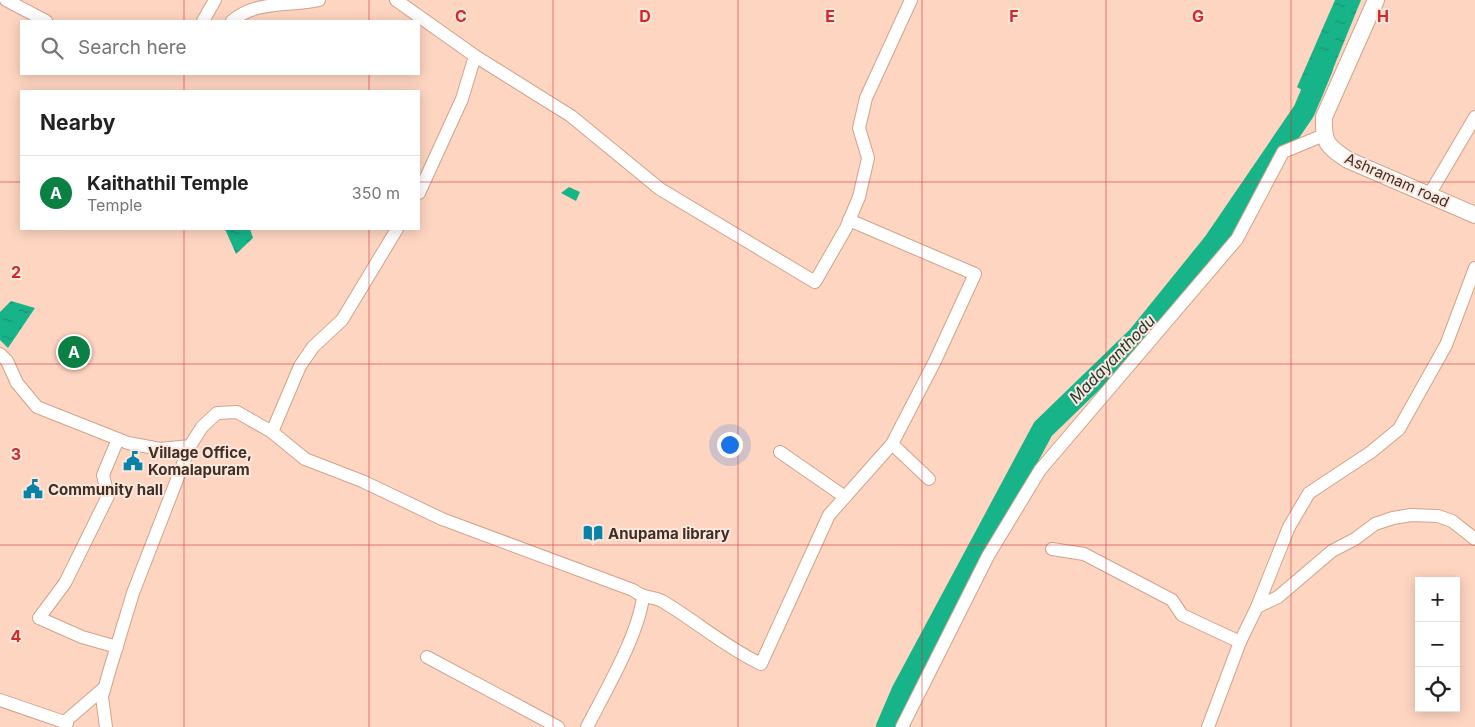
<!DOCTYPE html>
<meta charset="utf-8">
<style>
body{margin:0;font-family:Inter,sans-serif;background:#f2f2f2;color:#222}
.controls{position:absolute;right:15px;bottom:15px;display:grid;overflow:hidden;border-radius:0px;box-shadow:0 2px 12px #0003}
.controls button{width:45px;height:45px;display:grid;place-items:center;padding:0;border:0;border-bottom:1px solid #e0e0e0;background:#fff;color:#222;font:25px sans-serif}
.you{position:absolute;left:729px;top:444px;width:18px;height:18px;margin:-12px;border:4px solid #fff;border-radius:50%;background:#1a73e8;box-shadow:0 0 0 8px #1a73e833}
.badge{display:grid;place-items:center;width:32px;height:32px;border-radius:50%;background:#0b8043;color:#fff;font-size:16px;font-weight:700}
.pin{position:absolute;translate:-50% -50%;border:2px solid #fff;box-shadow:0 1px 5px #0006}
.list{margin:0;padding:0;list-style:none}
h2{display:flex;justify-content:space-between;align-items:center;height:65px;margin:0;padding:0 20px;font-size:21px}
h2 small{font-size:16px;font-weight:400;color:#767676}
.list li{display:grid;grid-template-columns:32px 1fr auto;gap:15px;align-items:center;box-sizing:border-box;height:75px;padding:0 20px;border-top:1px solid #e0e0e0}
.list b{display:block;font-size:19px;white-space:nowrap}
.list p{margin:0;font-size:16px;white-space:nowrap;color:#767676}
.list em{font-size:16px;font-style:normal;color:#767676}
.icon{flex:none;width:28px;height:28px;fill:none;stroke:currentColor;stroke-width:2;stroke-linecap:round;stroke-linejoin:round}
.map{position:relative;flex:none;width:1475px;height:727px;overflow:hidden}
.search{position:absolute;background:#fff;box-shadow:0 2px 12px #0003;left:20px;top:20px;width:400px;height:55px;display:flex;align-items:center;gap:12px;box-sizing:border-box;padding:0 18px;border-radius:0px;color:#767676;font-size:19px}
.panel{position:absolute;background:#fff;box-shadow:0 2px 12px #0003;left:20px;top:90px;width:400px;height:140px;border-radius:0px}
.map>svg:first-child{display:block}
.water{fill:url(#water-ripples)}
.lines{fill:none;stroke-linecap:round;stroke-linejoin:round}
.river{stroke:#18b489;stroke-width:22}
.minor-casing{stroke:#d2a28a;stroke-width:14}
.major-casing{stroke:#d2a28a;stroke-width:18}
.minor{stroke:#fff;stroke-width:12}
.major{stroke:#fff;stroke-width:16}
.grid{fill:none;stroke:#d62828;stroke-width:1;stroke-opacity:0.55}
.labels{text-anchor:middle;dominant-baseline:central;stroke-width:4;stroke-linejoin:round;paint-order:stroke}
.street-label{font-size:15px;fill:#412e24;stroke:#fce7dd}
.poi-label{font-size:15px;font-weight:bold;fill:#412e24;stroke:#fce7dd;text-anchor:start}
.water-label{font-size:16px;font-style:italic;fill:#1d392f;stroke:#fce7dd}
.grid-label{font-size:16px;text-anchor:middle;font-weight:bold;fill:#d62828;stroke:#fce7dd;stroke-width:4;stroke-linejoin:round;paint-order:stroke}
</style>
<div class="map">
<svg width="1475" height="727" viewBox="0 0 1475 727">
<defs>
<pattern id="water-ripples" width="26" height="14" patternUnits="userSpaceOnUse" patternTransform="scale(1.25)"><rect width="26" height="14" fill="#18b489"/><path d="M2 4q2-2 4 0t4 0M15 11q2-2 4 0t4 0" fill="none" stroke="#179370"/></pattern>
</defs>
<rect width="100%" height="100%" fill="#fed5c1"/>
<g class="water">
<path d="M 1335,0 L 1361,0 L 1320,101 L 1297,87 Z"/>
<path d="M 569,187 L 580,192 L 576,201 L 561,193 Z"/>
<path d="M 225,229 L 250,229 L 253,238 L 236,254 Z"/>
<path d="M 11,301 L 35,308 L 8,348 L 0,340 L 0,312 Z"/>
</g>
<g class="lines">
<path class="river" d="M 887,727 L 902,692 L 1043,429 L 1138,337 L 1214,243 L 1304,111 L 1322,68"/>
<defs>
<g id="minor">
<path d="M 6,0 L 46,21"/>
<path d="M 396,0 L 475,56 L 462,99 L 419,193"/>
<path d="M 203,21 L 215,0"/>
<path d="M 232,21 C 256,0 288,7 319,0"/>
<path d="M 475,56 L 571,116 L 660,189 L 815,282 L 846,228 L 859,197 L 868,158 L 859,128 L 866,98 L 911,0"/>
<path d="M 1429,195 L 1475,117"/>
<path d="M 0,354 L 7,361 L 17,383 L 37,407 L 128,443 L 160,449 L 190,446 L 202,427 L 217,413 L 237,412 L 272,432 L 305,459 L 362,481 L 442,519 L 633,590 C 646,600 651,595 662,601 C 696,621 725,647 761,664 L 829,515 L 892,444 L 935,361 L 975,274 L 849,220"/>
<path d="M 272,432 L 300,366 L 313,347 L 342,320 L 397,229"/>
<path d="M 892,444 L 929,479"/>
<path d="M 780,452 L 845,497"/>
<path d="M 1052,549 L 1084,554 L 1172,600 L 1182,615 L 1240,642"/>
<path d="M 1257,607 L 1278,597 L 1332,551 L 1355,539 L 1375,524 L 1393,518 L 1411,515 L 1438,516 L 1452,521 L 1475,539"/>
<path d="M 117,647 L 82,637 L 39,618 L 65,583 L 108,496 L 103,475 L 118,439"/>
<path d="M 427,657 L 558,727"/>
<path d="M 0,700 L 67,723"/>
<path d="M 65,727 L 68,719 L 104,688"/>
<path d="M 106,727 L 102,697 L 109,672 L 133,593 L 190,446"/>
<path d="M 587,727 C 605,692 638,636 643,597"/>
<path d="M 902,727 L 988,556 L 1040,470 L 1237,239 L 1283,152 L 1324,135"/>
<path d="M 1208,727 L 1240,642 L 1257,607 L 1289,527 L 1309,493 L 1371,452 L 1399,429 L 1446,345 L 1475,268"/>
</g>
<path id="major" d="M 1376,0 L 1324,117 C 1323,143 1327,146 1348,160 L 1475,215"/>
</defs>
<use href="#minor" class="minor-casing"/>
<use href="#major" class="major-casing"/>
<use href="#minor" class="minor"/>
<use href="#major" class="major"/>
</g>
<path class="grid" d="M 184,0 L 184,21M 369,0 L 369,21M 553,0 L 553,727M 738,0 L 738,727M 922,0 L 922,727M 1106,0 L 1106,727M 1291,0 L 1291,727M 184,74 L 184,91M 369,74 L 369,91M 0,182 L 21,182M 419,182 L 1475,182M 184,229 L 184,727M 369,229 L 369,727M 0,364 L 1475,364M 0,545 L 1475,545"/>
<defs>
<symbol id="civic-bare" viewBox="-9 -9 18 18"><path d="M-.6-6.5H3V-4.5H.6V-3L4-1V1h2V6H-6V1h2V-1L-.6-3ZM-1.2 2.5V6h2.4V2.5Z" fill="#0982a7" stroke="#fce7dd" stroke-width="2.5" paint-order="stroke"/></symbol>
<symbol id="library-bare" viewBox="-9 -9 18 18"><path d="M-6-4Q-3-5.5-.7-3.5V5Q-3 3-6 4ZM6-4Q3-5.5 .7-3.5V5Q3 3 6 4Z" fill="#0982a7" stroke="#fce7dd" stroke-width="2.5" paint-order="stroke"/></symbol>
</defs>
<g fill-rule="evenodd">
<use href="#civic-bare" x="119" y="447" width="28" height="28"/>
<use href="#civic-bare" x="19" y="475" width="28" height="28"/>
<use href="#library-bare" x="579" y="519" width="28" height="28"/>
</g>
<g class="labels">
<g class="street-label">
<text transform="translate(1397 180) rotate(24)">Ashramam road</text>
</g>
<g class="poi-label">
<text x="148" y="452">Village Office,<tspan x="148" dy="17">Komalapuram</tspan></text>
<text x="48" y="489">Community hall</text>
<text x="608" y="533">Anupama library</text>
</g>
<g class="water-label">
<text transform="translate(1112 359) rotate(-46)">Madayanthodu</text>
</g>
</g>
<g class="grid-label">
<text x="461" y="22">C</text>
<text x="645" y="22">D</text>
<text x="830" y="22">E</text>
<text x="1014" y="22">F</text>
<text x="1198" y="22">G</text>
<text x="1383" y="22">H</text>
<text x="16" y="278">2</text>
<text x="16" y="460">3</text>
<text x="16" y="642">4</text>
</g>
</svg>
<div class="controls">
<button>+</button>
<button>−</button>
<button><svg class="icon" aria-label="locate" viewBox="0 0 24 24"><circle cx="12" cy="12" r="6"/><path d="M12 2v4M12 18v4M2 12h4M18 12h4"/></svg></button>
</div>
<div class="you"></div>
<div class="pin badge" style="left:74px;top:352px">A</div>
<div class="search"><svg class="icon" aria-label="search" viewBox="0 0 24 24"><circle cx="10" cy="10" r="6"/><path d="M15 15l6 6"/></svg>Search here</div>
<section class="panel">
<h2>Nearby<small></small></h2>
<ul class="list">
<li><span class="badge">A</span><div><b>Kaithathil Temple</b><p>Temple</p></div><em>350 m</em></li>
</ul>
</section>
</div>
